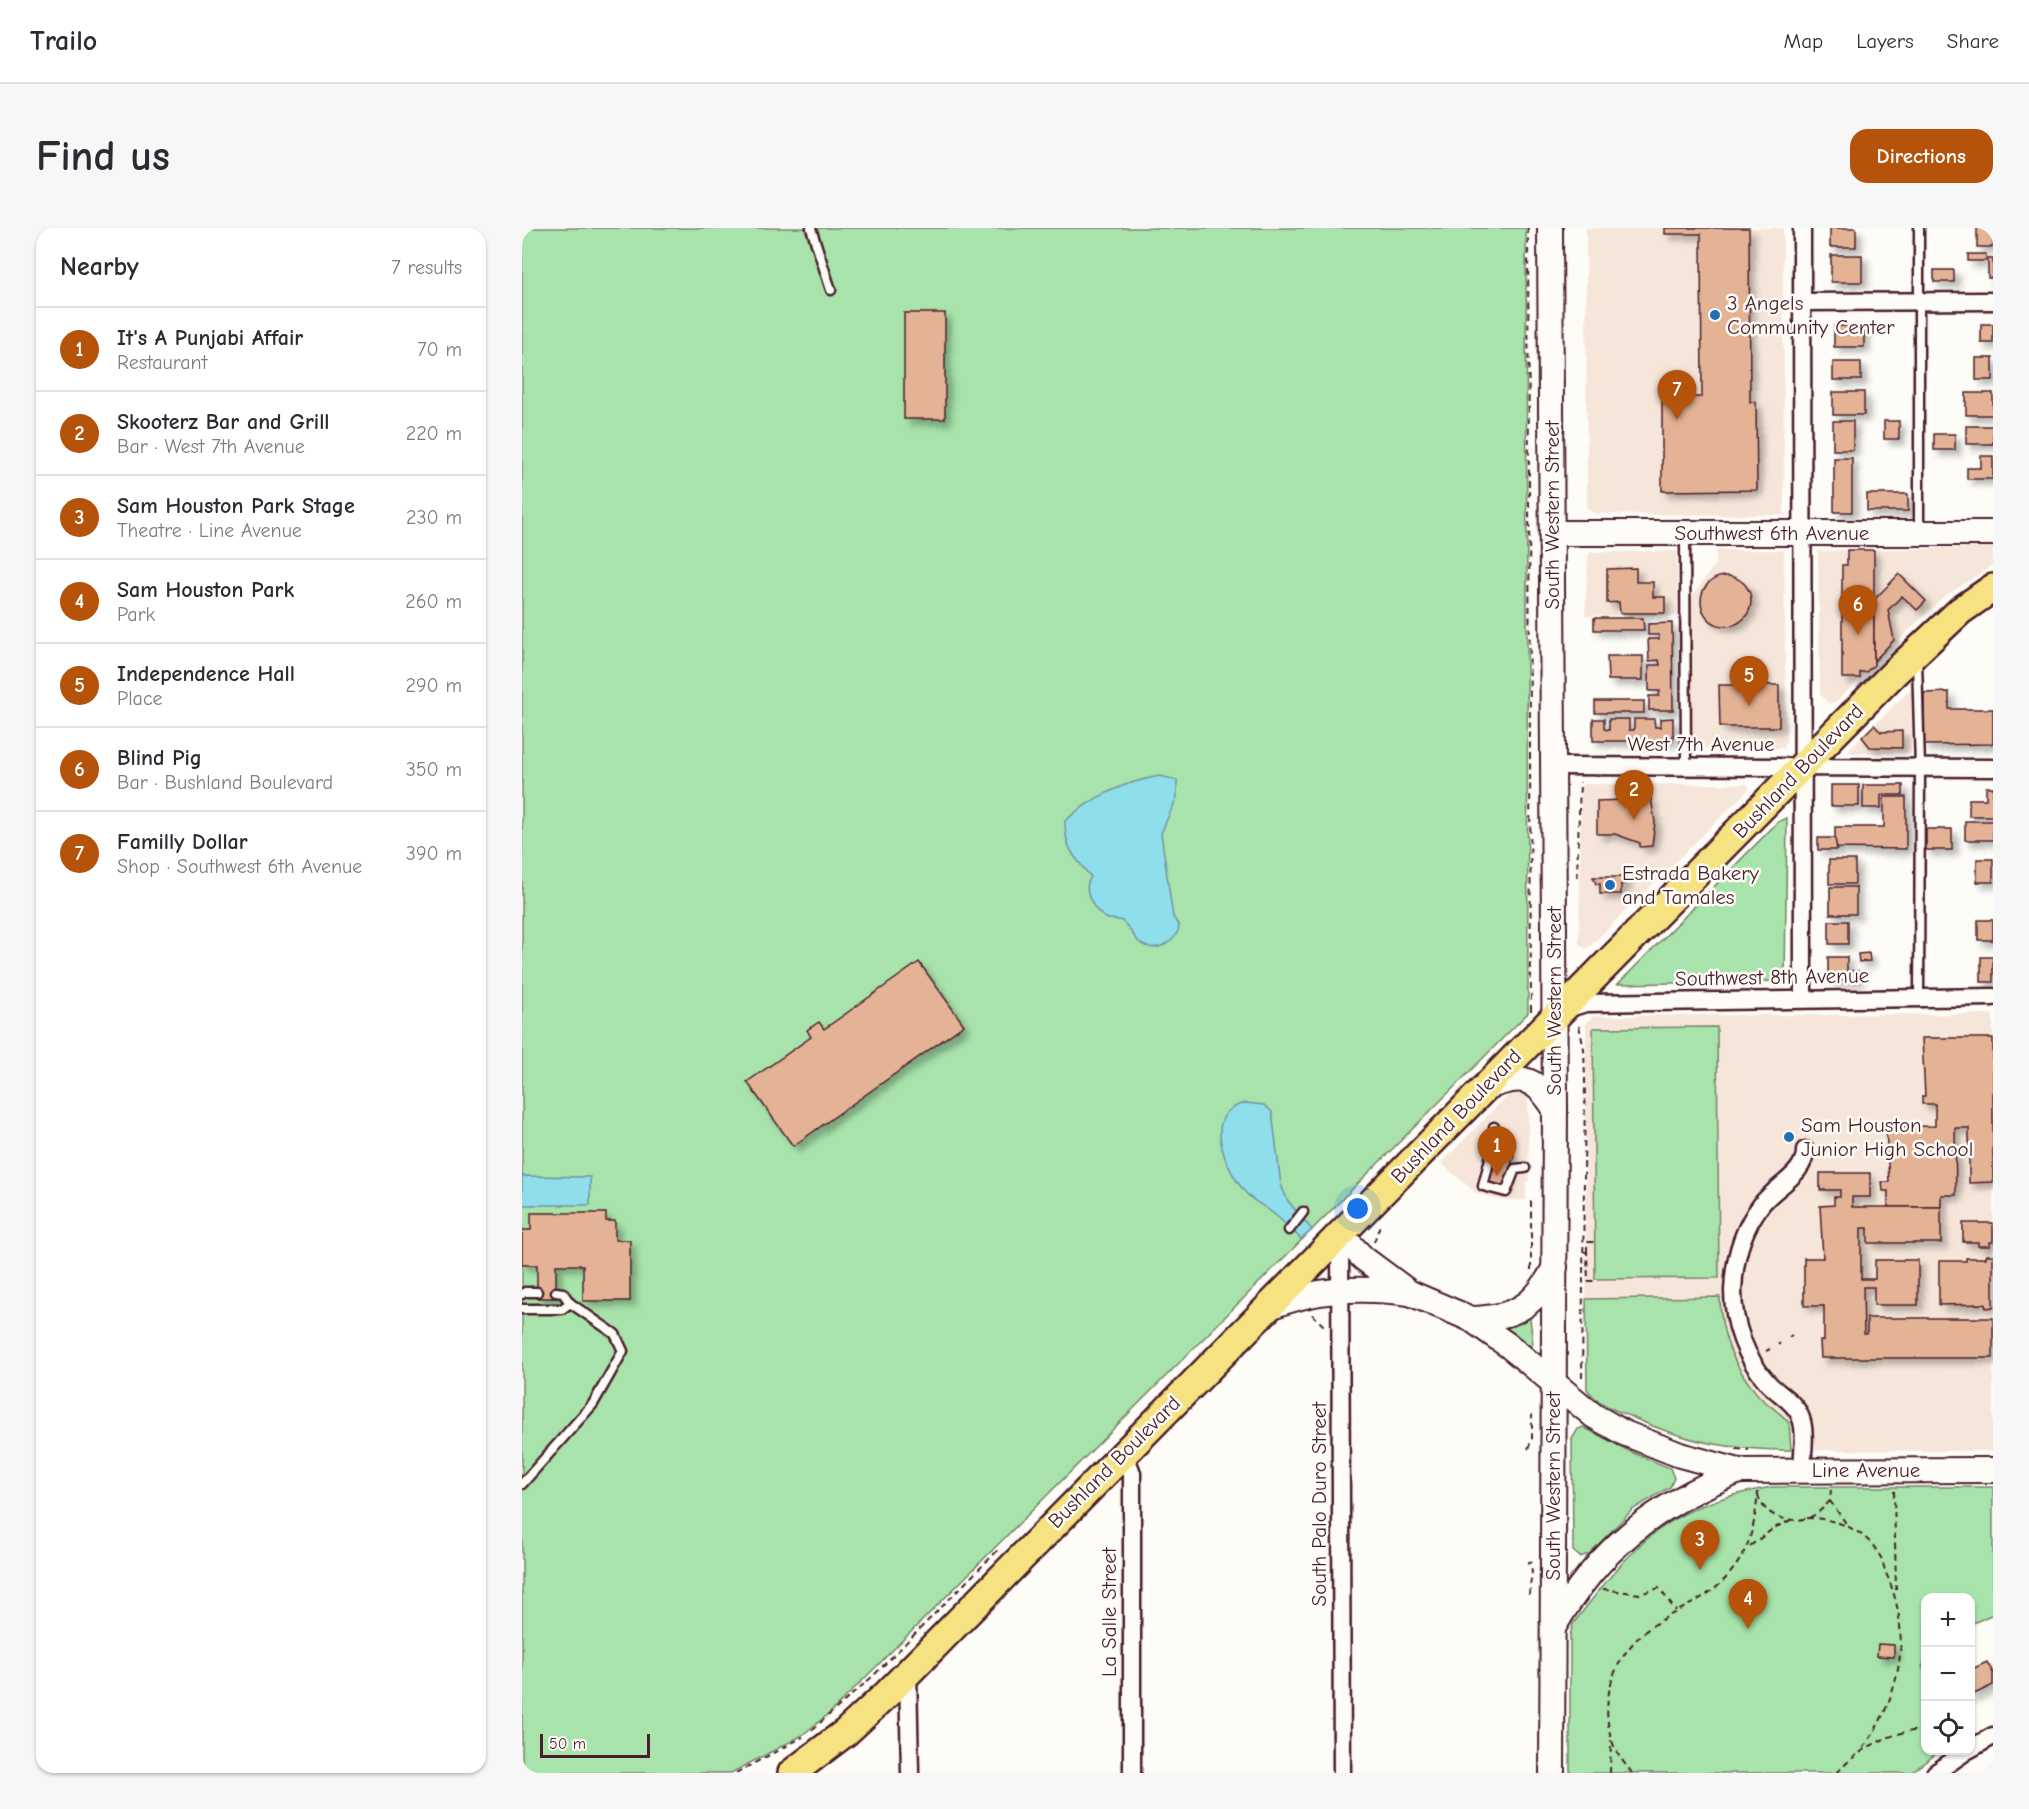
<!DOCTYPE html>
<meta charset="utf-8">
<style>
body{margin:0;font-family:"Comic Neue",sans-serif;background:#f7f7f7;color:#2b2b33}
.controls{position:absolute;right:18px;bottom:18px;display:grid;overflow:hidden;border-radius:12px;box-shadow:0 2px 4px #0004}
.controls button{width:54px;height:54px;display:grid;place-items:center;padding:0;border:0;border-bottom:2px solid #e1e1e2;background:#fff;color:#2b2b33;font:30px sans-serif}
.scale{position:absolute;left:18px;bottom:15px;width:110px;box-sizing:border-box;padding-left:6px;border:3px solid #4a1f2b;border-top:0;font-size:16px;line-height:21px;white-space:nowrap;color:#4a1f2b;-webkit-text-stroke:4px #fdfcf7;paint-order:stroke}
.you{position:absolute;left:836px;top:981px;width:21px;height:21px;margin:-15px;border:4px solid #fff;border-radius:50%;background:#1a73e8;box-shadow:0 0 0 9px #1a73e833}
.badge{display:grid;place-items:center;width:39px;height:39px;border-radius:50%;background:#b45309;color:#fff;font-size:20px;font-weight:700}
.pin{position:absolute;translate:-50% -50px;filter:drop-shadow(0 2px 3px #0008)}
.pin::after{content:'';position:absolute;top:32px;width:21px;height:18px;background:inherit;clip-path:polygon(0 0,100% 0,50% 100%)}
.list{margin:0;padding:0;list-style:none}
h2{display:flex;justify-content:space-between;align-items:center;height:78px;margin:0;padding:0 24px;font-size:26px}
h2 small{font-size:20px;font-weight:400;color:#7c7c81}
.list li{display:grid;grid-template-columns:39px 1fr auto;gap:18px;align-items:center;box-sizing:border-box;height:84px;padding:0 24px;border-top:2px solid #e1e1e2}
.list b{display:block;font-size:22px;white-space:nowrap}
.list p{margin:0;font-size:20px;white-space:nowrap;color:#7c7c81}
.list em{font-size:20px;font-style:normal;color:#7c7c81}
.icon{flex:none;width:33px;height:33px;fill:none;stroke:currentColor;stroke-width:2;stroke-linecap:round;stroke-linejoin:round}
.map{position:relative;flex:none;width:1471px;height:1545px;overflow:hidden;border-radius:18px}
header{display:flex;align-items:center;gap:36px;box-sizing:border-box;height:84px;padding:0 30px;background:#fff;border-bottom:2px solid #e1e1e2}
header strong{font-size:28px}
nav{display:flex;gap:33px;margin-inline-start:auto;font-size:21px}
.intro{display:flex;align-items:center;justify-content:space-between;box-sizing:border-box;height:144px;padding:0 36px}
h1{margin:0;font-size:42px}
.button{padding:15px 27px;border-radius:18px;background:#b45309;color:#fff;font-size:21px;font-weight:700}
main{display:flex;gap:36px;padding:0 36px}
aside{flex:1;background:#fff;border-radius:18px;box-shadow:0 2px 4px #0004}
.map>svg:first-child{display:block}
.built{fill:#f6e6da}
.green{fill:#a7e3aa;stroke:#78816a;stroke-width:1.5}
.water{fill:#8fdeec;stroke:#73929f;stroke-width:1.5}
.building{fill:#e4b396;stroke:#4a1f2b;stroke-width:1.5;filter:url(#shadow)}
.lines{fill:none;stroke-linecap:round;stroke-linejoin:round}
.lane-casing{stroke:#4a1f2b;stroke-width:13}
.street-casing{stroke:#4a1f2b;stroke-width:21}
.secondary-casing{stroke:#4a1f2b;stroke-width:28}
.primary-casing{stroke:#4a1f2b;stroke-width:32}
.path{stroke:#4a1f2b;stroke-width:2;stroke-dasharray:6 4.5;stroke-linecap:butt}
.lane{stroke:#fdfcf7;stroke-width:8}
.street{stroke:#fdfcf7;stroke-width:16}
.secondary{stroke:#fdfcf7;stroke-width:24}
.primary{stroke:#f7e281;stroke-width:27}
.poi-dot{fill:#1f6fb2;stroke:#fdfcf7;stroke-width:2}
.labels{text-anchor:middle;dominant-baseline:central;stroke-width:5;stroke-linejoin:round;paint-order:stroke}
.poi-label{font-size:21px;fill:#4a1f2b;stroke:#fdfcf7;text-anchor:start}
.street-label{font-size:21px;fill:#4a1f2b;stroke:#fdfcf7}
</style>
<header>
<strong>Trailo</strong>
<nav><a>Map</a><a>Layers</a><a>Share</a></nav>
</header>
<div class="intro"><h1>Find us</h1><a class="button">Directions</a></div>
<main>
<aside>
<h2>Nearby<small>7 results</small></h2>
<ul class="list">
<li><span class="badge">1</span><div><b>It's A Punjabi Affair</b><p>Restaurant</p></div><em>70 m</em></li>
<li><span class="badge">2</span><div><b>Skooterz Bar and Grill</b><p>Bar · West 7th Avenue</p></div><em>220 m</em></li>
<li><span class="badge">3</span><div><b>Sam Houston Park Stage</b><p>Theatre · Line Avenue</p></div><em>230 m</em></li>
<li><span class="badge">4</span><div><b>Sam Houston Park</b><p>Park</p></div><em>260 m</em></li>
<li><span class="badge">5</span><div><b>Independence Hall</b><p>Place</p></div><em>290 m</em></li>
<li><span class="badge">6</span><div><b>Blind Pig</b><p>Bar · Bushland Boulevard</p></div><em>350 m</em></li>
<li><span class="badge">7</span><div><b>Familly Dollar</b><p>Shop · Southwest 6th Avenue</p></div><em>390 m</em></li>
</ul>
</aside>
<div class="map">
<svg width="1471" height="1545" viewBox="0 0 1471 1545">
<defs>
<filter id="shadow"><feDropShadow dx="5.5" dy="5.5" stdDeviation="3" flood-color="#0004"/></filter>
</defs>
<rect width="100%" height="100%" fill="#fdfcf7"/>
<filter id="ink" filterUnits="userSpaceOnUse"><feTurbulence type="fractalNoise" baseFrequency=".0167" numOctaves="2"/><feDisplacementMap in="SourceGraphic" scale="12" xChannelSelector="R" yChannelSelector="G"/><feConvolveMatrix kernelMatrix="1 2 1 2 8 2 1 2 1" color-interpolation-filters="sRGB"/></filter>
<g filter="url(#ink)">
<g class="built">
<path d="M 1064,0 L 1261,0 L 1262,287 L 1075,286 L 1065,281 Z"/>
<path d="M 1471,319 L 1471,337 L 1420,370 L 1316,472 L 1307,476 L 1298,466 L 1296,323 Z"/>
<path d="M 1194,322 L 1262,322 L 1264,512 L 1261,520 L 1170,520 L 1168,371 L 1194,335 Z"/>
<path d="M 1155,323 L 1156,388 L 1063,388 L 1066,328 L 1068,324 Z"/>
<path d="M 1390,460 L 1389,525 L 1330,525 L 1326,522 Z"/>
<path d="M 1061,556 L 1225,556 L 1227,561 L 1065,721 L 1058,718 L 1057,713 L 1059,560 Z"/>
<path d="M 1471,786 L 1471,1223 L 1244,1222 L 1180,1216 L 1127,1197 L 1069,1167 L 1064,1156 L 1064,796 L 1071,788 Z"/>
<path d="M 990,863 L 1006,868 L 1007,953 L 1004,954 L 1004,972 L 979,972 L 954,965 L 919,935 Z"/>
</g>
<g class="green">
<path d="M 0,0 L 1004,0 L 1006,785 L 309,1484 L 279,1508 L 209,1545 L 0,1545 Z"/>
<path d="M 1265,590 L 1263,753 L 1096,756 L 1256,594 Z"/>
<path d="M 1195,799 L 1197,1050 L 1073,1051 L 1071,800 Z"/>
<path d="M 1198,1069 C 1198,1105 1212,1139 1236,1167 C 1245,1177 1259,1184 1267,1195 L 1269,1222 C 1207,1222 1164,1214 1107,1188 C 1092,1182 1074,1175 1065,1161 L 1064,1071 Z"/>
<path d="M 1008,1090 L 1011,1116 L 1007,1119 L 980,1098 Z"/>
<path d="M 1061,1199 L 1109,1224 L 1148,1240 L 1152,1250 L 1148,1259 L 1110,1282 L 1067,1326 L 1058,1329 L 1051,1323 L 1050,1211 L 1056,1201 Z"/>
<path d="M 1250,1259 L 1471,1259 L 1471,1386 L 1449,1396 L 1448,1370 L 1404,1370 L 1403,1433 L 1400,1439 L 1404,1445 L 1404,1522 L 1418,1523 L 1388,1545 L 1048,1545 L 1048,1407 L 1051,1396 C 1113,1315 1145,1276 1250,1259 Z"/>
</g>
<g class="water">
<path d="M 638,548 L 655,552 L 655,569 L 639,605 L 651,689 L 657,698 C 655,715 633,726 618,715 C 611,709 607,698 600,693 C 596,691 590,692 586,691 C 572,685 559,661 569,649 C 552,628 543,622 543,593 C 570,569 602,554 638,548 Z"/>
<path d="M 724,875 L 742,877 L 750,884 L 759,957 L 766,973 L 790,1002 L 779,1011 C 769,1001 759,991 748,983 C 740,977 731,973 725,966 C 704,944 677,883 724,875 Z"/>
<path d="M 0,948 L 68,949 L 68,977 L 0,977 Z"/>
</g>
<g class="building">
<path d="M 1143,0 L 1227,0 L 1228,174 L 1234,174 L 1235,262 L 1140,263 L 1140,169 L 1180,169 L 1179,6 L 1143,6 Z"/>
<rect x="1308" y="0" width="26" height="19"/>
<rect x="1455" y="0" width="16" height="19"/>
<path d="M 1446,26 L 1464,26 L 1464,31 L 1471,31 L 1471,50 L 1466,50 L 1466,33 L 1446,33 Z"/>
<rect x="1309" y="27" width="31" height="27"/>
<rect x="1412" y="42" width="20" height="12"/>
<rect x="382" y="85" width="41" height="106"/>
<rect x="1459" y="96" width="12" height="19"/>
<rect x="1312" y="98" width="30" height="21"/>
<rect x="1454" y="130" width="17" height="22"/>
<rect x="1311" y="134" width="28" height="18"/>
<rect x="1311" y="164" width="31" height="23"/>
<rect x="1444" y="165" width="27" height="22"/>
<rect x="1311" y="193" width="20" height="29"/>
<rect x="1362" y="193" width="15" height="18"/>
<rect x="1444" y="198" width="27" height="18"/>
<rect x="1412" y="206" width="21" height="16"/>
<path d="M 1459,228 L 1471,228 L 1471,251 L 1445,251 L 1445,240 L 1459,240 Z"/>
<rect x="1312" y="230" width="18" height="54"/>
<rect x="1345" y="266" width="41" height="17"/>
<path d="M 1325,322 L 1352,322 L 1352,437 L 1344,444 L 1338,444 L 1338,450 L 1320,450 L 1320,337 L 1325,337 Z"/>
<path d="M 1114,340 L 1114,354 L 1131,354 L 1131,369 L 1143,369 L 1143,385 L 1098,385 L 1097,374 L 1085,375 L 1085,341 Z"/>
<path d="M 1377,346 L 1404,373 L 1395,382 L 1380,368 L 1366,382 L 1372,412 L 1352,433 L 1352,372 Z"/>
<circle cx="1204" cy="373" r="25"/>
<path d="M 1072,390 L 1121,390 L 1122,402 L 1072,402 Z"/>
<path d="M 1150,395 L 1151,482 L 1127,482 L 1127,468 L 1137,468 L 1138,463 L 1127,463 L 1127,437 L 1138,437 L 1137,432 L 1127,433 L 1126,411 L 1137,411 L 1137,407 L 1126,407 L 1126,396 Z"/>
<path d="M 1085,428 L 1121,428 L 1121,452 L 1086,452 Z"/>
<path d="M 1197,457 L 1257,457 L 1257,499 L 1198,499 Z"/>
<path d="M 1427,464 L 1427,481 L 1471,481 L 1471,516 L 1402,517 L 1402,465 Z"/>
<rect x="1073" y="473" width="49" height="12"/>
<path d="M 1151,490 L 1151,513 L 1071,513 L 1071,491 L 1082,491 L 1082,501 L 1087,502 L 1087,491 L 1107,491 L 1107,502 L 1112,502 L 1112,491 L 1132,491 L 1133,499 L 1138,499 L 1138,491 Z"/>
<path d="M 1352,497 L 1359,504 L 1380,503 L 1380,520 L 1348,519 L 1340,509 Z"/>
<rect x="1309" y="557" width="28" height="21"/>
<path d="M 1341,557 L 1381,557 L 1381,567 L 1359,567 L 1359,580 L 1341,580 Z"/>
<path d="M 1464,559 L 1471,559 L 1471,588 L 1447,588 L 1447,571 L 1464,571 Z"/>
<path d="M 1362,569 L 1384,569 L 1384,621 L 1313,620 L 1313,599 L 1362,599 Z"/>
<path d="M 1118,570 L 1129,570 L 1133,594 L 1130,618 L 1118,619 L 1118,615 L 1093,606 L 1075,606 L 1075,573 L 1101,572 L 1102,578 L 1118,573 Z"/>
<rect x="1443" y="593" width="28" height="19"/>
<rect x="1404" y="601" width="26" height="21"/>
<path d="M 1296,610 L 1313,610 L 1315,622 L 1296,622 Z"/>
<rect x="1455" y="631" width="16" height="23"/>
<rect x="1307" y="632" width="26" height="24"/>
<path d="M 1071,649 L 1104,649 L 1104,656 L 1099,656 L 1099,666 L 1078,666 L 1078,656 L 1074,656 Z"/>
<rect x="1308" y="659" width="26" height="27"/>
<rect x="1456" y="692" width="15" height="20"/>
<rect x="1307" y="693" width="19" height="23"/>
<path d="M 1347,725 L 1348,733 L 1337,734 L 1336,726 Z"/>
<path d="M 1306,729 L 1325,729 L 1325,743 L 1336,743 L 1336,752 L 1306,752 Z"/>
<rect x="1459" y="729" width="12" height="25"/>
<path d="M 397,734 L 442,797 L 271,918 L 225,854 L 289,809 L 285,802 L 297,794 L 302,801 Z"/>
<path d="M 1400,810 L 1471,810 L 1471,954 L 1447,955 L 1447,900 L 1433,900 L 1434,967 L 1419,967 L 1419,979 L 1366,979 L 1366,963 L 1361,963 L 1360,954 L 1367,954 L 1364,899 L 1413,898 L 1413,876 L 1400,876 L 1400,868 L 1403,868 Z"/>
<path d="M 976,922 L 992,926 L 983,961 L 963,956 Z"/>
<path d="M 1298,945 L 1348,945 L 1348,969 L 1330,969 L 1330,979 L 1419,979 L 1419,1015 L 1346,1015 L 1346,1000 L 1339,1000 L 1339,1051 L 1353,1051 L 1353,1032 L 1396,1032 L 1396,1077 L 1352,1077 L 1352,1059 L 1341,1059 L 1342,1106 L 1345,1106 L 1345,1090 L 1471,1090 L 1471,1130 L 1299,1130 L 1298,1113 L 1302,1113 L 1302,1078 L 1282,1078 L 1282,1030 L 1301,1030 L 1298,978 L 1312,977 L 1312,969 L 1318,969 L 1318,962 L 1298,962 Z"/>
<path d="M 9,985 L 84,985 L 84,993 L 93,993 L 93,1012 L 108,1012 L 108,1073 L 61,1073 L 61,1037 L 34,1037 L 34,1070 L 15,1070 L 15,1037 L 0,1037 L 0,1002 L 9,1002 Z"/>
<path d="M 1441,995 L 1471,995 L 1471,1014 L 1468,1014 L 1468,1018 L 1456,1018 L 1456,1014 L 1441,1014 Z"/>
<path d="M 1464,1027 L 1471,1027 L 1471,1079 L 1464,1080 L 1463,1076 L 1417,1077 L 1417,1033 L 1444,1033 L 1444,1030 L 1464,1030 Z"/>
<path d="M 1356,1416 L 1372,1417 L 1372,1429 L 1355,1428 Z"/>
<path d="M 1465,1434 L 1471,1445 L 1471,1457 L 1448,1468 L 1448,1442 Z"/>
</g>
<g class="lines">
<defs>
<g id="lane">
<path d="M 289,0 L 309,62"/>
<path d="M 1397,0 L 1397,303"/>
<path d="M 1163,308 L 1164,539"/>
<path d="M 1395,432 L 1398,540 L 1397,770"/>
<path d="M 972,899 L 973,911 L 961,958 L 984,964 L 993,941 L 1003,940"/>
<path d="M 767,1002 L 781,984"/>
<path d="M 0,1066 L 3,1064 L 15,1064"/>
<path d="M 0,1081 L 40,1081 L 48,1075 L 41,1065 L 34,1064"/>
<path d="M 0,1256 L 71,1176 L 101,1123 L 93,1106 L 48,1075"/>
</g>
<g id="street">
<path d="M 1280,0 L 1281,771"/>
<path d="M 1280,74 L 1471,73"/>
<path d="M 1031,538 L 1471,540"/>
<path d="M 1044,781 L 1064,775 L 1471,769"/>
<path d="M 818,1006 L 820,1545"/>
<path d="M 602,1224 L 610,1245 L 610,1545"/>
<path d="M 1280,1243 C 1280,1227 1285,1203 1278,1188 C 1273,1174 1256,1166 1246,1155 C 1224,1131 1211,1096 1211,1063 C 1212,1031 1220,1002 1239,977 C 1253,958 1284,946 1283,922"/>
<path d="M 386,1443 L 388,1545"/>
<path d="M 1448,1521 L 1471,1508"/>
<path d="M 1413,1545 L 1446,1522"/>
</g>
<g id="secondary">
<path d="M 1028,0 L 1033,881 L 1030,1545"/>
<path d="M 1030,305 L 1471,305"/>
<path d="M 961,861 C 998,846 1011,846 1033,881"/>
<path d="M 818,1006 L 841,1030 L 888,1065 L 949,1091 L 987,1118 L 1072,1188 L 1102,1205 L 1158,1227 L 1217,1243 L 1471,1242"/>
<path d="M 745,1080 C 793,1060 838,1059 888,1065"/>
<path d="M 949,1091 C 993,1090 1013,1078 1033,1039"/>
<path d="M 1031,1400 C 1076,1321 1133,1277 1217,1243"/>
</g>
<path id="primary" d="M 270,1545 L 324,1504 L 365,1466 L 1371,446 L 1438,383 L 1471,360"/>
</defs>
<use href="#lane" class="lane-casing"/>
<use href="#street" class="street-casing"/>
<use href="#secondary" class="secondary-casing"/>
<use href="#primary" class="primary-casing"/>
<g class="path">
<path d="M 1006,0 L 1009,783"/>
<path d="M 1055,649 L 1058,554"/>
<path d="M 1057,798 L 1062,821 L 1063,852 L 1060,1152"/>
<path d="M 1009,973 L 1009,1042"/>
<path d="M 852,1014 L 858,997"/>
<path d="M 1062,1024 L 1065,1024 L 1066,1053 L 1072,1053"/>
<path d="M 1065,1024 L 1065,1014 L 1073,1014"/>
<path d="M 790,1086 L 803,1099"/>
<path d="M 1267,1109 L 1270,1107"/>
<path d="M 1256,1117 L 1258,1115"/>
<path d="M 1244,1123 L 1248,1121"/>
<path d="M 1006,1221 L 1010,1211 L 1010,1186"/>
<path d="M 1214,1221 L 1227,1222"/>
<path d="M 1372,1263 L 1374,1362"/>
<path d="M 1236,1267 C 1241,1288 1266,1296 1286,1290 C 1295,1287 1301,1280 1308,1273 L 1309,1261"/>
<path d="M 1308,1273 L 1326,1298"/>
<path d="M 1285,1290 C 1314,1290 1344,1302 1358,1328 C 1361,1333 1362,1340 1364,1345 C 1392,1408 1378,1471 1338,1525"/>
<path d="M 1228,1318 L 1252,1300 L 1269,1292"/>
<path d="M 1081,1361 L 1118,1366 L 1137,1360 L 1154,1383"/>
<path d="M 1007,1367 L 1010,1343 L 1006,1335 L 1013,1334"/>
<path d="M 290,1502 L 350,1449 L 478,1320"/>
<path d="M 214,1545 L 281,1509"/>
<path d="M 1088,1545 L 1089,1512"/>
<path d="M 1110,1545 C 1104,1537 1096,1528 1092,1518 C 1074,1473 1093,1421 1135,1395 C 1161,1378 1189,1370 1209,1344 C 1229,1320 1233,1294 1236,1264"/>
<path d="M 1315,1545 C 1337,1520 1371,1502 1404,1502"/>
</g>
<use href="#lane" class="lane"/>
<use href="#street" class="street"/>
<use href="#secondary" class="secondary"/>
<use href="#primary" class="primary"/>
</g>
</g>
<g class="poi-dot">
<circle cx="1193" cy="87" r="6"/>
<circle cx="1088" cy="657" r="6"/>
<circle cx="1267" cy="909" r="6"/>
</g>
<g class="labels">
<g class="poi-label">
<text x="1205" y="75">3 Angels<tspan x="1205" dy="24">Community Center</tspan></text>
<text x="1100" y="645">Estrada Bakery<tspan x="1100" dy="24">and Tamales</tspan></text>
<text x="1279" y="897">Sam Houston<tspan x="1279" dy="24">Junior High School</tspan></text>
</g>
<g class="street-label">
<text transform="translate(1030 287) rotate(-90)">South Western Street</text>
<text x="1250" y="305">Southwest 6th Avenue</text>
<text x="1179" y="516">West 7th Avenue</text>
<text transform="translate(1276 543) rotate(-46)">Bushland Boulevard</text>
<text transform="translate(1250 749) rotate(-1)">Southwest 8th Avenue</text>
<text transform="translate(1032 773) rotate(-90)">South Western Street</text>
<text transform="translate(934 888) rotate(-46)">Bushland Boulevard</text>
<text transform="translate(592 1234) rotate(-45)">Bushland Boulevard</text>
<text x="1344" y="1242">Line Avenue</text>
<text transform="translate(1031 1258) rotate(-90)">South Western Street</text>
<text transform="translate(797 1276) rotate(-90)">South Palo Duro Street</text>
<text transform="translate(587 1384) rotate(-90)">La Salle Street</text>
</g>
</g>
</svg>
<div class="controls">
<button>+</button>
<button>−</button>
<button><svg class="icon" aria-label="locate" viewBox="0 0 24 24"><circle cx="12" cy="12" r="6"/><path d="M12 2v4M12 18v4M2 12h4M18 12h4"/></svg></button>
</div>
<div class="scale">50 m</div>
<div class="you"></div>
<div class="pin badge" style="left:975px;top:948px">1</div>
<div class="pin badge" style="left:1112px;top:592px">2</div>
<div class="pin badge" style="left:1178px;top:1342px">3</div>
<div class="pin badge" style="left:1226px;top:1401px">4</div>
<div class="pin badge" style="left:1227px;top:478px">5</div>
<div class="pin badge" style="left:1336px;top:407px">6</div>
<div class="pin badge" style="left:1155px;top:192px">7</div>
</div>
</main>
